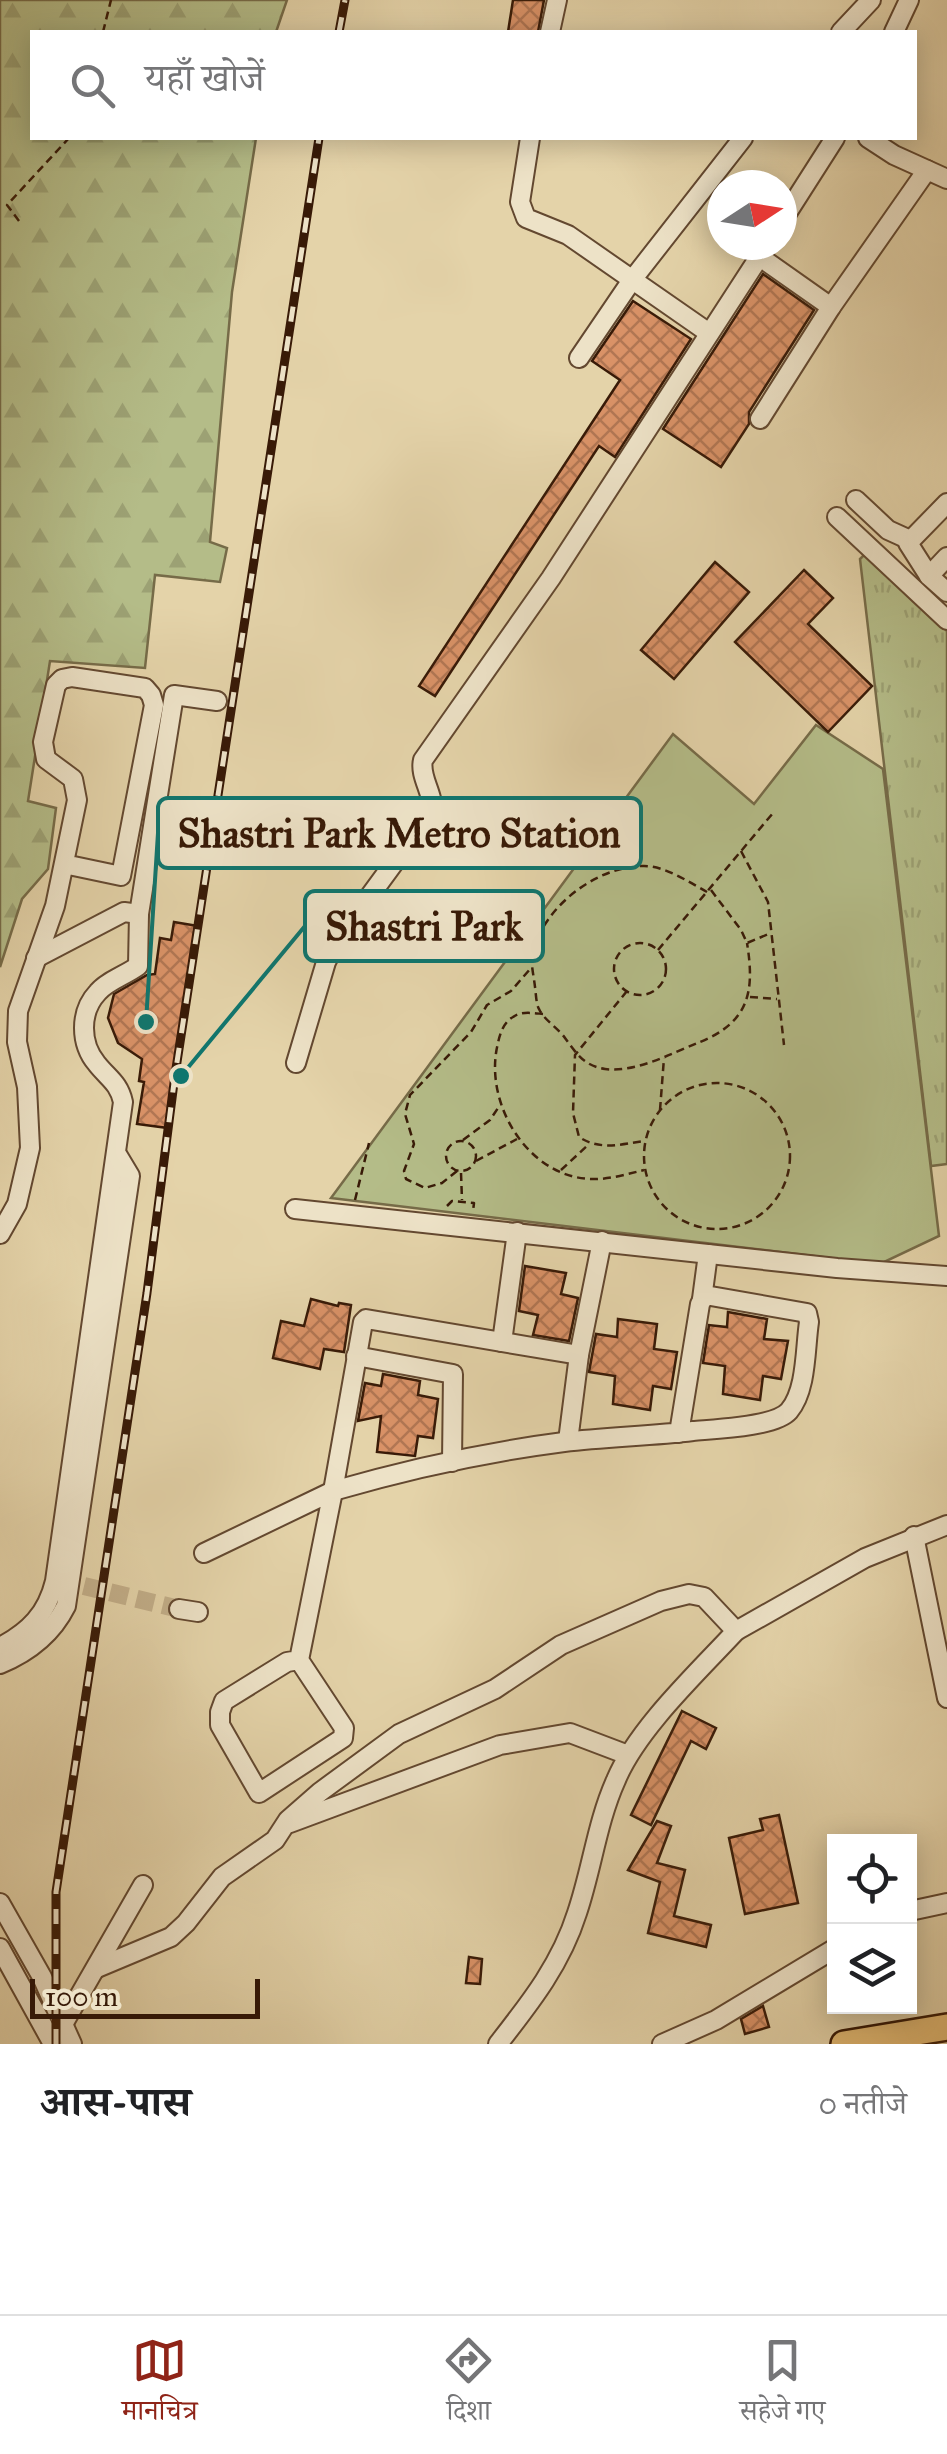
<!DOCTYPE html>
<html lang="hi">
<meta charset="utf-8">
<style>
body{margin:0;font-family:"IM FELL Great Primer","Noto Serif Devanagari",serif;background:#f6f6f6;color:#202124}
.controls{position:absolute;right:30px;bottom:30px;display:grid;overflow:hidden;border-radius:0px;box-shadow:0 5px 25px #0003}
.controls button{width:90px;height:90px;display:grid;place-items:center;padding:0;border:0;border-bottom:2px solid #e0e0e0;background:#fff;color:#202124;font:50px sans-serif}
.compass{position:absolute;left:707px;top:170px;width:90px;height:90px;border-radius:50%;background:#fff;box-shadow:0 5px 25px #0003;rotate:78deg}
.scale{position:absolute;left:30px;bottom:25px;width:230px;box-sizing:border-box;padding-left:10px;border:5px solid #381a07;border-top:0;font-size:28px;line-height:35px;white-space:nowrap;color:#381a07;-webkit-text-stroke:8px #ede2c7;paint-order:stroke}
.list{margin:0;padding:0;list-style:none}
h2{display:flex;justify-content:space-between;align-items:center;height:130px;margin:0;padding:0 40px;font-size:42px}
h2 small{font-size:32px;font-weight:400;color:#757577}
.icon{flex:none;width:55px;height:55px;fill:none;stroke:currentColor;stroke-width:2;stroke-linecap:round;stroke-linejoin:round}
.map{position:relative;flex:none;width:947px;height:2044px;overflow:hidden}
.search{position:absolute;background:#fff;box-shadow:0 5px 25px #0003;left:30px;right:30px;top:30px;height:110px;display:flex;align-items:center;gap:25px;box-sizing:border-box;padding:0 35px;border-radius:0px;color:#757577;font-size:38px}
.sheet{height:270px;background:#fff}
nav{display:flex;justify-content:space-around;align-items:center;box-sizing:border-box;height:140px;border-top:2px solid #e0e0e0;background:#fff;font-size:28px;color:#757577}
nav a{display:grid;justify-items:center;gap:5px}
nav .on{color:#8f2418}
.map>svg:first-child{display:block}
.grass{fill:url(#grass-tufts);stroke:#766b48;stroke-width:2.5}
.forest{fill:url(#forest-firs);stroke:#766b48;stroke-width:2.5}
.park{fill:#b4bc88;stroke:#766b48;stroke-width:2.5}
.building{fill:url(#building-cross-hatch);stroke:#381a07;stroke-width:2.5}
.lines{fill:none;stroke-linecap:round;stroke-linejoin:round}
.minor-tunnel{stroke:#c2ae89;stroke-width:18;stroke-dasharray:18 9;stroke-linecap:butt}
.minor-casing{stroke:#634830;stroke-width:22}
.highway-casing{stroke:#381a07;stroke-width:30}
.path{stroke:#381a07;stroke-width:2.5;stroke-dasharray:8 5;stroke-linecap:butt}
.minor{stroke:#ede2c7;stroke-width:18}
.highway{stroke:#e2ba74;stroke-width:25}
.rail-casing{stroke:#381a07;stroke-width:9}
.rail{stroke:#ede2c7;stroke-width:5;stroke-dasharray:15;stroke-linecap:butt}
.leader{fill:none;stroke:#0f766e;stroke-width:4}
.callout-dot{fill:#0f766e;stroke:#ede2c7;stroke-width:4}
.callout{fill:#ede2c7;stroke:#0f766e;stroke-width:4}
.callout-label{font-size:40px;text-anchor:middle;font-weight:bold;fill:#381a07}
</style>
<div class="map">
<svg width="947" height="2044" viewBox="0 0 947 2044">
<defs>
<pattern id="grass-tufts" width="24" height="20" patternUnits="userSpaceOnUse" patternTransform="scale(2.5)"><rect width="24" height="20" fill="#b4bc88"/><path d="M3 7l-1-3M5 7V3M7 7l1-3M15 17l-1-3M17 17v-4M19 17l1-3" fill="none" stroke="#9ca174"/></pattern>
<pattern id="forest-firs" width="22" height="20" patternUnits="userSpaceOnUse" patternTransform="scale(2.5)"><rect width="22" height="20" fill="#b4bc88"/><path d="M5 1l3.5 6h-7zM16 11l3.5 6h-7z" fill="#9ca174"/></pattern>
<pattern id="building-cross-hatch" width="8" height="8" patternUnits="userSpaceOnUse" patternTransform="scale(2.5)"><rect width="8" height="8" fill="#d99267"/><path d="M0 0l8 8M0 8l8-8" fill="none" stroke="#b17653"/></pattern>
</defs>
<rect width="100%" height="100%" fill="#e4d3a9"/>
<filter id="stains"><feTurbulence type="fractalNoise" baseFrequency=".002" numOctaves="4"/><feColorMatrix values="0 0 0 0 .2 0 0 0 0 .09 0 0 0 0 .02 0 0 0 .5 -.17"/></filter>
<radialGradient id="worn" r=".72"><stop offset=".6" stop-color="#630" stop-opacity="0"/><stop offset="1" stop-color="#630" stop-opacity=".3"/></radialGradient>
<path class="grass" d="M 866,553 L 947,631 L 947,1164 L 931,1166 L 860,559 Z"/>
<path class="forest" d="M 0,0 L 287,0 L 276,32 L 32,32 L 32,138 L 256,138 L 232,292 L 210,542 L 227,548 L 220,582 L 155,575 L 145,668 L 50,661 L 28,801 L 56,808 L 48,869 L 22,899 L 0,967 Z"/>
<path class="park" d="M 816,725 L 883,769 L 939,1236 L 880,1264 L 331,1198 L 673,734 L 754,804 Z"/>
<g class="building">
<path d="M 513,0 L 544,0 L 538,32 L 508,32 Z"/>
<path d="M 763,274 L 814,310 L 749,412 L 749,424 L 721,467 L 663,429 Z"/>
<path d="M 633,301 L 691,339 L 615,457 L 599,446 L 435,696 L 419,686 L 620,380 L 592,361 Z"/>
<path d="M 715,562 L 749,592 L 674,679 L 641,650 Z"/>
<path d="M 804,570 L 833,598 L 808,624 L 872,686 L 828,732 L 735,642 Z"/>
<path d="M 174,922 L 198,926 L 168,1128 L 137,1124 L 144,1082 L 139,1081 L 142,1059 L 118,1043 L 108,1018 L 114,994 L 147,975 L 155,974 L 160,938 L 171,940 Z"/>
<path d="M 525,1266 L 566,1273 L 561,1294 L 578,1298 L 569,1341 L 533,1335 L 538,1315 L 519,1311 Z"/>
<path d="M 311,1299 L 338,1306 L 339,1303 L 351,1305 L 344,1352 L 324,1349 L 320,1369 L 273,1358 L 281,1321 L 304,1326 Z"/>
<path d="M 728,1312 L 767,1319 L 764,1339 L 788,1341 L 781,1379 L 763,1376 L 760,1400 L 723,1394 L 725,1366 L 703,1363 L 709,1325 L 727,1327 Z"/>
<path d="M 618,1319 L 657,1324 L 654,1349 L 677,1352 L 671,1389 L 653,1386 L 650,1410 L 613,1404 L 615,1376 L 589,1372 L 596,1334 L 617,1337 Z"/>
<path d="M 383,1374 L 420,1381 L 418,1395 L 438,1399 L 433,1438 L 418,1436 L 415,1456 L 377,1452 L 381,1416 L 358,1421 L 365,1383 L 381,1386 Z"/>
<path d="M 682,1711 L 716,1728 L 706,1749 L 691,1741 L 651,1825 L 631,1815 Z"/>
<path d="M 779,1815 L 798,1903 L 745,1914 L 729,1838 L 763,1830 L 760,1819 Z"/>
<path d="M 657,1821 L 671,1826 L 657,1863 L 685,1870 L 674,1916 L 711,1925 L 706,1947 L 648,1933 L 660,1882 L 628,1870 Z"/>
<path d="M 469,1957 L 482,1959 L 480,1984 L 466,1983 Z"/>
<path d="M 763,2006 L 769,2027 L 745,2034 L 741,2019 Z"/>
</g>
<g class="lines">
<path class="minor-tunnel" d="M 84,1586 L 179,1609"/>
<defs>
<g id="minor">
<path d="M 550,32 L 557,0"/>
<path d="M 841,32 L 871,0"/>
<path d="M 894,32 L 909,0"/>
<path d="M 530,138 L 520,202 L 526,218 L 568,235 L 709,333"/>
<path d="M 868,138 L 894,155 L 947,179"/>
<path d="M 782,221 L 835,138"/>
<path d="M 760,257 L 831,307"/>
<path d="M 579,358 L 632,280 L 743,138"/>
<path d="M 760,419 L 831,307 L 927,170"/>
<path d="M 856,500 L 888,530 L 910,540"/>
<path d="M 947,503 L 908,543 L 929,576 L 947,592"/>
<path d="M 837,517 L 947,620"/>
<path d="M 929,576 L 947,557"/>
<path d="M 139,914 L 174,695 L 217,701"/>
<path d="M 296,1063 L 326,962 L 336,942 L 432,811 C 434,793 419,777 423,760 L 551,578 L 767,245"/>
<path d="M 295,1209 L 837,1268 L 947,1276"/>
<path d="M 0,1234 L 17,1204 L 30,1148 L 27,1087 L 17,1042 L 18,1011 L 55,906 L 77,800 L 73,779 L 46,759 L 43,742 L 56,685 L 62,679 L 72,677 L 145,688 L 151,695 L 154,705 L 121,876 L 64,864"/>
<path d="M 702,1299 L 708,1254"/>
<path d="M 502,1342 L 517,1232"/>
<path d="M 579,1355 L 366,1319 L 363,1322 L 333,1491 C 409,1469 486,1452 564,1442 C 607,1437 651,1436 693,1431 C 715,1429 775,1427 789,1411 C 807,1390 805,1348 809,1322 L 807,1313 L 705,1295 L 700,1304 L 679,1433"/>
<path d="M 356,1356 L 453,1374 L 452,1462"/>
<path d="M 568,1441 L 579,1355 L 602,1241"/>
<path d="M 914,1536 L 947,1698"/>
<path d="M 204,1553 L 333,1491 L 299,1660 L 287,1662 L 224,1701 L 220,1712 L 220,1725 L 259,1793 L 343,1738 L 344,1728 L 299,1660"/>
<path d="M 179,1609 L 198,1612"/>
<path d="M 0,1647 C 29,1632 47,1614 55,1581 L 123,1102 C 119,1083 108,1078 97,1064 C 80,1044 79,1012 98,992 C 107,981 126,975 138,966 L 139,914 L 124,912 L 36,958"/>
<path d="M 0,1664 C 29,1652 52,1634 66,1606 L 130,1176 L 118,1156"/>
<path d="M 290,1823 L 500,1745 L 570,1733 L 628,1755"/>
<path d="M 0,1903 L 42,1977 L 72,2044"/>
<path d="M 910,1911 L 947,1903"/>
<path d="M 0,1948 L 53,2044"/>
<path d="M 97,1968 L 171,1937 L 186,1923 L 222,1877 L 275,1840 L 288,1820 L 320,1792 L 399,1734 L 495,1689 L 561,1645 L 661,1601 L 689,1594 L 704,1597 L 736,1631 L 865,1558 L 947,1525"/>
<path d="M 62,2026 L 143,1885"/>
<path d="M 498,2044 C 530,2003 561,1964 577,1913 C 592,1869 597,1822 616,1780 C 637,1729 698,1672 736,1631"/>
<path d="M 662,2044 L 716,2020 L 834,1949"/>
</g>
<path id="highway" d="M 844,2044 L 947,2027"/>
</defs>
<use href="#minor" class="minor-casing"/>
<use href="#highway" class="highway-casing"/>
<g class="path">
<path d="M 103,32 L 111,0"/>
<path d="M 19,221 L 7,205 L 69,138"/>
<path d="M 741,851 L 768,902 L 784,1045"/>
<path d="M 711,890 L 741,930 L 747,943 L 771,933"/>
<path d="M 707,892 C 689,882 665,866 644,866 C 595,866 541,909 532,956 C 531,966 534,977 535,987 C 536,993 536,1004 539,1009 C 544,1020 558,1028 565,1038 C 576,1053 584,1066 605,1069 C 636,1073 672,1053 700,1042 C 749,1022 755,992 747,943"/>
<circle cx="640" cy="969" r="26"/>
<path d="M 658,950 L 773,813"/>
<path d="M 627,991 L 575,1055 L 573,1113 L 579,1137 C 600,1151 622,1144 645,1141"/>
<path d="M 750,997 L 777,999"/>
<path d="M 543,1014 C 532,1013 521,1011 513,1017 C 504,1022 500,1033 498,1043 C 483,1101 526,1176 590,1179 C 608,1180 627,1174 644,1170"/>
<circle cx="717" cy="1156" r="73"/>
<path d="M 660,1110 L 664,1058"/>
<path d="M 463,1140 L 490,1120 L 500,1105"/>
<circle cx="461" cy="1156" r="15"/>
<path d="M 476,1161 L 517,1139"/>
<path d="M 561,1170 L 588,1145"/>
<path d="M 457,1171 L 442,1183 L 425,1188 L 406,1179 L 404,1171 L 414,1144 L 405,1114 L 410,1095 L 471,1032 L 487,1005 L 511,991 L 531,968"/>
<path d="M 461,1173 L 462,1200"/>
<path d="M 355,1200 L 369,1143"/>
<path d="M 447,1206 L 452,1201 L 474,1203 L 473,1211"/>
</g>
<use href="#minor" class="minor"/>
<use href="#highway" class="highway"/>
<defs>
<g id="rail">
<path d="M 339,32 L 345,0"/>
<path d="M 56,2044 L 56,1892 L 147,1293 L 175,1075 L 319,138"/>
</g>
</defs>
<use href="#rail" class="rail-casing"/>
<use href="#rail" class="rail"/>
</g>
<path class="leader" d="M146 1022L158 833M181 1076L305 926"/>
<g class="callout-dot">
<circle cx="146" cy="1022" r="10"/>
<circle cx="181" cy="1076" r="10"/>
</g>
<g class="callout">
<rect x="158" y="798" width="483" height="70" rx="10"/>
<rect x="305" y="891" width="238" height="70" rx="10"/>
</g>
<g class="callout-label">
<text x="399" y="847">Shastri Park Metro Station</text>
<text x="424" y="940">Shastri Park</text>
</g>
<rect width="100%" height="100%" filter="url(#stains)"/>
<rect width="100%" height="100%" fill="url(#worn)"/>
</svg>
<div class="controls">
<button><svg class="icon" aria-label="locate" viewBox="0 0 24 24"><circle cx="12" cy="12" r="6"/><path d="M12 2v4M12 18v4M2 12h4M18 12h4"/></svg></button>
<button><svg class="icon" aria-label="layers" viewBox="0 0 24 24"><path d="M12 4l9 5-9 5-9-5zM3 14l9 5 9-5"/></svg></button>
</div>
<svg class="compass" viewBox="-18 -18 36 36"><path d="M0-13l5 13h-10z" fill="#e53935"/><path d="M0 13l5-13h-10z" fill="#757577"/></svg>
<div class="scale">100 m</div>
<div class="search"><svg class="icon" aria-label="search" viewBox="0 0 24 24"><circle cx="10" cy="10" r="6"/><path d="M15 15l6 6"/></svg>यहाँ खोजें</div>
</div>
<section class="sheet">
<h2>आस-पास<small>0 नतीजे</small></h2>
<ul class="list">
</ul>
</section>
<nav>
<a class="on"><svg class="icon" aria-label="map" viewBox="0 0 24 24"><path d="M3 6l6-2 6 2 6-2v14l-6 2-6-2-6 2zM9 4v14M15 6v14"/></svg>मानचित्र</a>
<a><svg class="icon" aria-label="directions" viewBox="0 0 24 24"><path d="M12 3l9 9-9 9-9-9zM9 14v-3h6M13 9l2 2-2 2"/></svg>दिशा</a>
<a><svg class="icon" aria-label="saved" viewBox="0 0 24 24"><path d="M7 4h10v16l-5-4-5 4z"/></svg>सहेजे गए</a>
</nav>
